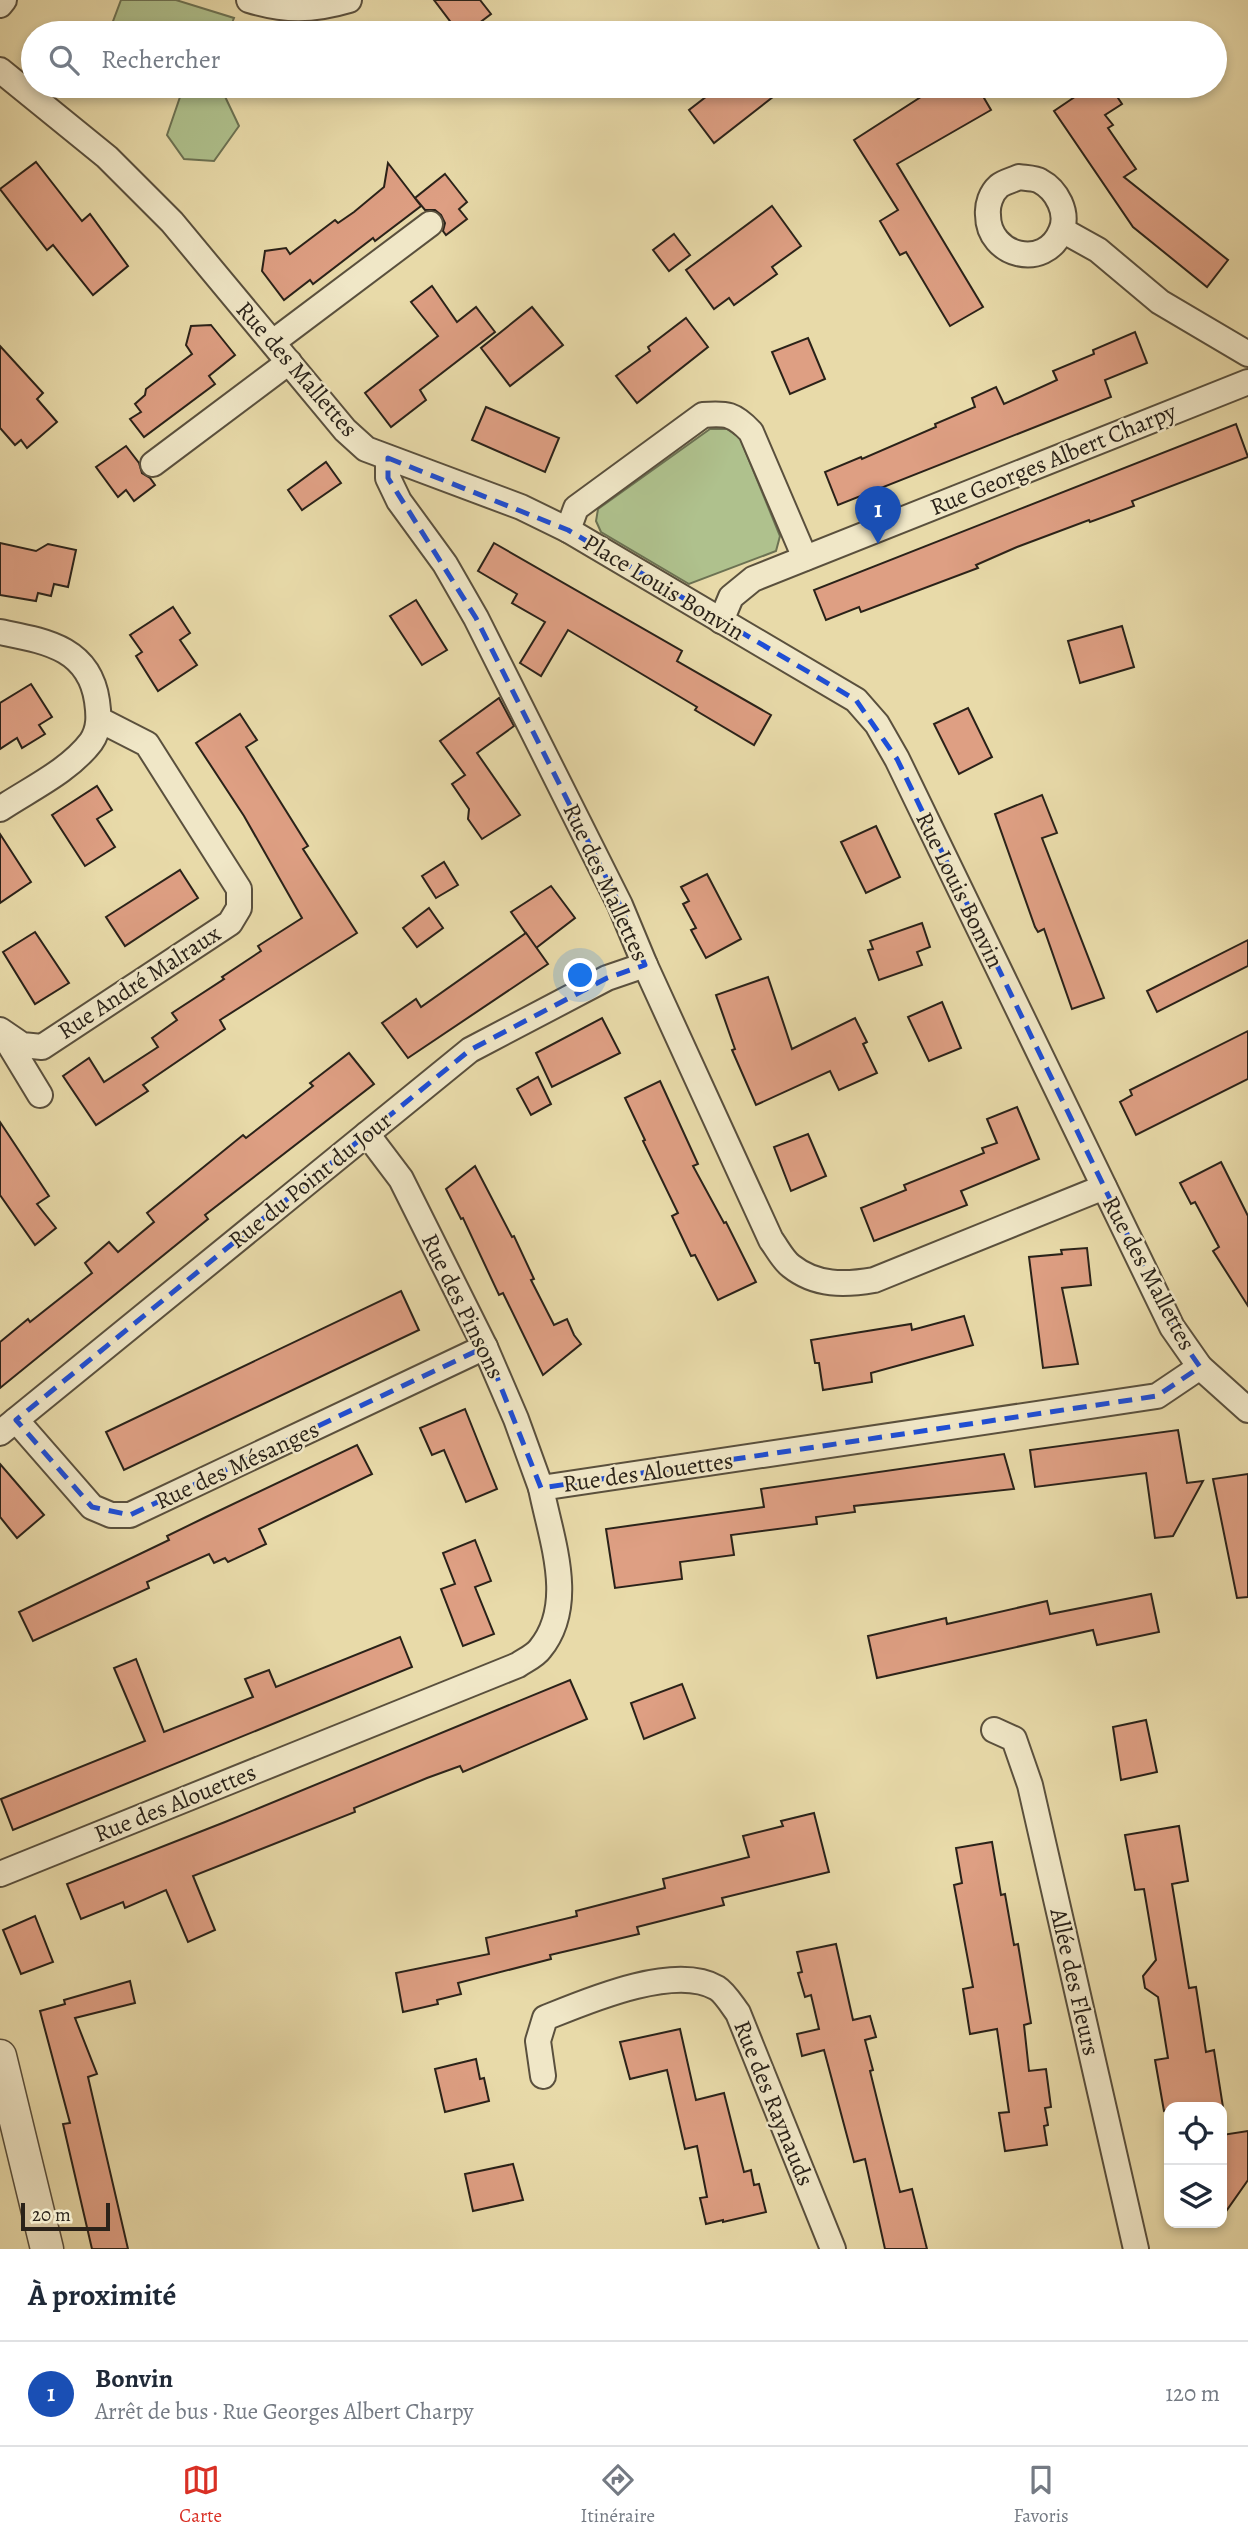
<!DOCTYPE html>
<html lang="fr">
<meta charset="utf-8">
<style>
body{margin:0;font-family:Alegreya,serif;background:#f6f6f7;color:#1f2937}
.controls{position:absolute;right:21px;bottom:21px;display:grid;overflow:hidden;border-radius:14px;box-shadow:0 4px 10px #0003}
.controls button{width:63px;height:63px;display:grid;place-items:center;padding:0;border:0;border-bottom:2px solid #e0e1e3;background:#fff;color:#1f2937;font:35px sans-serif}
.scale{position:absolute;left:21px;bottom:18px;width:89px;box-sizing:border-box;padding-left:7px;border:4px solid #2a2219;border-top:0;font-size:19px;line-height:24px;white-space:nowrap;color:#2a2219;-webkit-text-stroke:5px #f0e7c7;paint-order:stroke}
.you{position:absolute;left:581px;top:976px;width:24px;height:24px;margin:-18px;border:5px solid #fff;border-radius:50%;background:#1a73e8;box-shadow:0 0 0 10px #1a73e833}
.badge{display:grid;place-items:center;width:46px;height:46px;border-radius:50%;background:#d93025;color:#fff;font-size:23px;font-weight:700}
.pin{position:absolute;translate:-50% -58px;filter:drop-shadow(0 2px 4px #0008)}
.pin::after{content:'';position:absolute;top:37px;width:24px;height:21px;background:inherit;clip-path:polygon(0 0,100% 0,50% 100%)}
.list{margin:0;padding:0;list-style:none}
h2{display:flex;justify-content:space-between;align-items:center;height:91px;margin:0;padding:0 28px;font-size:30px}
h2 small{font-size:23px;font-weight:400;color:#747a83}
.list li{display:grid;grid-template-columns:46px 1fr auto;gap:21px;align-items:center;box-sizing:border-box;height:105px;padding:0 28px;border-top:2px solid #e0e1e3}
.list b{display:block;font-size:26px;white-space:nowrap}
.list p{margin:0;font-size:23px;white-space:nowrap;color:#747a83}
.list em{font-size:23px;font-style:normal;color:#747a83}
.icon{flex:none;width:38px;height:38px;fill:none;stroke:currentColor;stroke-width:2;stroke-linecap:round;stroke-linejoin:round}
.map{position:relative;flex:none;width:1248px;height:2249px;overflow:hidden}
.search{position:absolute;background:#fff;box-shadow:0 4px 10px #0003;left:21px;right:21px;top:21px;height:77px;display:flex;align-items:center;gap:18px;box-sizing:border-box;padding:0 24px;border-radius:38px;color:#747a83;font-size:26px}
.sheet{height:196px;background:#fff}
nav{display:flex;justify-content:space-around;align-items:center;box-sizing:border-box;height:98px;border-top:2px solid #e0e1e3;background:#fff;font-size:19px;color:#747a83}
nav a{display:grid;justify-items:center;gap:4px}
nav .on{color:#d93025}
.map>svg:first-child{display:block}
.green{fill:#afc18d;stroke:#6c7253;stroke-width:2}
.building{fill:#de9f83;stroke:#2a2219;stroke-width:2}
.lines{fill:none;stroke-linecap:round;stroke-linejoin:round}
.minor-casing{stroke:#5a503d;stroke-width:28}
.tertiary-casing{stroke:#5a503d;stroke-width:35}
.minor{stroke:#f0e7c7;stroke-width:24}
.tertiary{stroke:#f0e7c7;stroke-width:32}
.marked{fill:none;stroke:#1d4ed8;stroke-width:5;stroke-dasharray:14 9;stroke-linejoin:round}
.labels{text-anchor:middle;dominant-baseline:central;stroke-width:5;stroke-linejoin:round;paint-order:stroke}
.street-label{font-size:24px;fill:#2a2219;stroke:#f0e7c7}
</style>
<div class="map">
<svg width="1248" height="2249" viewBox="0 0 1248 2249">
<rect width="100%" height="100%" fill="#e8daa9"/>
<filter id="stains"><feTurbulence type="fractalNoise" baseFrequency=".00286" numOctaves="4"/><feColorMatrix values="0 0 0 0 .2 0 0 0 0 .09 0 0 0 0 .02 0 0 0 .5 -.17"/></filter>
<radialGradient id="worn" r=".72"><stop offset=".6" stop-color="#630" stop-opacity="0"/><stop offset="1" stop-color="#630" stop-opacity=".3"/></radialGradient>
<g class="green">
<path d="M 121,0 L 176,0 L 234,18 L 228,33 L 112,33 L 109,32 Z"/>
<path d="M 176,86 L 220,86 L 239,126 L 214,161 L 184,159 L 167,135 L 180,97 Z"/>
<path d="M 710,429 L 727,429 L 740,438 L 780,536 L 776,551 L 689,584 L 601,532 L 596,521 L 598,509 Z"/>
</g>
<g class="building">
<path d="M 434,0 L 480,0 L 491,14 L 466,33 L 459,33 Z"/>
<path d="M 720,86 L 787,86 L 714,143 L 689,110 Z"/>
<path d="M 938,86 L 977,86 L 991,110 L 897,164 L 983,307 L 950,326 L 906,252 L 900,255 L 880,221 L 898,210 L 854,140 Z"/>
<path d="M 1091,86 L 1110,86 L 1122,104 L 1105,115 L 1113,125 L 1108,128 L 1136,169 L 1124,177 L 1228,260 L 1207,287 L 1133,227 L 1054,111 Z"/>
<path d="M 36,162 L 82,221 L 90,214 L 128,266 L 93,295 L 53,245 L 47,250 L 0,189 Z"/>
<path d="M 388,163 L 421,206 L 375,241 L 373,238 L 313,284 L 310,280 L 284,300 L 262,271 L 265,251 L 286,248 L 290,254 L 335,220 L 338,223 L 354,212 L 384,187 Z"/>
<path d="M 445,174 L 467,202 L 459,209 L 467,219 L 446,235 L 443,231 L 445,223 L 441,215 L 435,210 L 425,210 L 415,198 Z"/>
<path d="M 772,206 L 801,246 L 772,267 L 777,274 L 734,305 L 729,298 L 714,309 L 686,270 Z"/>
<path d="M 674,234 L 690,255 L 669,271 L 653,250 Z"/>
<path d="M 432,286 L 457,322 L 476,307 L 495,332 L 420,390 L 426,400 L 391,427 L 365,393 L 438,336 L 411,302 Z"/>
<path d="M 532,307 L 563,345 L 510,386 L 481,348 Z"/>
<path d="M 686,318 L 708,347 L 637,403 L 616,376 L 650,351 L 648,347 Z"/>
<path d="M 211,325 L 235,355 L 209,376 L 215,384 L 144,437 L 130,419 L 141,412 L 135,404 L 145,395 L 146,389 L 192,354 L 186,345 L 191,326 Z"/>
<path d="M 1135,332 L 1147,363 L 1105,380 L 1111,397 L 838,505 L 825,472 L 861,457 L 862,459 L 936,427 L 935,424 L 975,407 L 972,398 L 996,387 L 1004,404 L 1057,380 L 1053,371 L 1094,354 L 1093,350 Z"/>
<path d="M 808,338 L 825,379 L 790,394 L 772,352 Z"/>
<path d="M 0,346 L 43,393 L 37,399 L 57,422 L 27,448 L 21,440 L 15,445 L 0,428 Z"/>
<path d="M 486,407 L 559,438 L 545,472 L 472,440 Z"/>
<path d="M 1236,424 L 1248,457 L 1132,501 L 1134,506 L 1090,522 L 1089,520 L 1017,547 L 976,565 L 978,568 L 861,612 L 859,607 L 826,620 L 814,590 Z"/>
<path d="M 126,446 L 139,463 L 142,473 L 150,478 L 155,485 L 134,501 L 126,490 L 118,497 L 96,467 Z"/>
<path d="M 326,462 L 341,483 L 302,510 L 288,490 Z"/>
<path d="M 0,543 L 36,551 L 48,544 L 76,550 L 68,587 L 54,584 L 51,596 L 38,593 L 36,601 L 0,595 Z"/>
<path d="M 494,543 L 682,651 L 677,661 L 771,715 L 754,745 L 695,710 L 697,707 L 568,630 L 541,676 L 520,663 L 545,622 L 512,603 L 517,594 L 478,571 Z"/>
<path d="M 416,600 L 447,650 L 422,665 L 390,616 Z"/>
<path d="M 173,607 L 190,633 L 180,640 L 197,665 L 158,691 L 136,656 L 142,652 L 130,635 Z"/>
<path d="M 1122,626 L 1134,667 L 1080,683 L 1068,641 Z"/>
<path d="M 31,684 L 52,717 L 39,725 L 45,734 L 22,748 L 17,738 L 0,749 L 0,703 Z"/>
<path d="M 499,698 L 514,726 L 477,753 L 520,815 L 482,839 L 468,819 L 469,809 L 452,784 L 465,775 L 440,741 Z"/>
<path d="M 968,708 L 992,757 L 959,774 L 934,724 Z"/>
<path d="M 240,714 L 257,740 L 246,747 L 308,846 L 303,849 L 357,933 L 220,1020 L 225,1029 L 143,1085 L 148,1091 L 96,1125 L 63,1076 L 89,1058 L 104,1082 L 158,1047 L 152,1038 L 177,1020 L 172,1013 L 224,979 L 222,977 L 261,951 L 258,946 L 302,918 L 244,816 L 196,743 Z"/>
<path d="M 97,786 L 112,810 L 97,819 L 115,847 L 85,866 L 52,815 Z"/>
<path d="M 1042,795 L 1057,833 L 1042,838 L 1104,998 L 1072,1009 L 1044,929 L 1038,932 L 1035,927 L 995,814 Z"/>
<path d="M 876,826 L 900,877 L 866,893 L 841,842 Z"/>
<path d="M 0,834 L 31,882 L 0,903 Z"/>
<path d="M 444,862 L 458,885 L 436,898 L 422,876 Z"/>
<path d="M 180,870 L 198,898 L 125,946 L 106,917 Z"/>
<path d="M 707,874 L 741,939 L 706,958 L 691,930 L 696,928 L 683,904 L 689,901 L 681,887 Z"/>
<path d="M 551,886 L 575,918 L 536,948 L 511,912 Z"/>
<path d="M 429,908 L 443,928 L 417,947 L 403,928 Z"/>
<path d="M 922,923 L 930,947 L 917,952 L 922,965 L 879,980 L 868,950 L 873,949 L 870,941 Z"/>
<path d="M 35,932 L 69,983 L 35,1004 L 3,952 Z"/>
<path d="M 526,933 L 548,964 L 408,1058 L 382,1023 L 416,999 L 421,1007 Z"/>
<path d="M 1248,940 L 1248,966 L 1157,1012 L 1147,991 Z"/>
<path d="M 768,977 L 792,1049 L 855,1018 L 867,1042 L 863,1044 L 877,1073 L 839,1090 L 830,1071 L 756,1105 L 732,1050 L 735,1049 L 716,995 Z"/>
<path d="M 942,1002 L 961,1048 L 929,1061 L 908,1017 Z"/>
<path d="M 602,1018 L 620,1053 L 552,1087 L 536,1053 Z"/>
<path d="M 1248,1031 L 1248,1079 L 1136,1135 L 1120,1102 L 1132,1095 L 1130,1090 Z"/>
<path d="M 349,1053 L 374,1084 L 205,1215 L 208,1219 L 0,1388 L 0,1342 L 28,1319 L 30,1322 L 92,1273 L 85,1263 L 109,1242 L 118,1252 L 154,1222 L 147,1213 L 243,1135 L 246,1138 L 313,1086 L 310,1083 Z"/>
<path d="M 538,1077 L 551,1104 L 531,1115 L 517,1089 Z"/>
<path d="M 660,1081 L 698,1164 L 693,1166 L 724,1223 L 726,1222 L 756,1282 L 718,1300 L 695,1255 L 691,1256 L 672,1216 L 678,1213 L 643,1141 L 645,1140 L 625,1098 Z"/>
<path d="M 1017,1107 L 1039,1159 L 961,1191 L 967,1205 L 874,1241 L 861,1208 L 906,1190 L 904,1185 L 984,1153 L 982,1148 L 997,1143 L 987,1119 Z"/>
<path d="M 0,1122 L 49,1196 L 37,1204 L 56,1228 L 35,1245 L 0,1195 Z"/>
<path d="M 808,1134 L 826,1176 L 791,1191 L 774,1147 Z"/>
<path d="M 1221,1162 L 1248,1216 L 1248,1306 L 1213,1251 L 1219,1247 L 1195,1202 L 1191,1204 L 1180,1183 Z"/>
<path d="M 475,1166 L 512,1237 L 514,1236 L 534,1279 L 531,1280 L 554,1325 L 567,1319 L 574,1335 L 581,1344 L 543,1375 L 503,1293 L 499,1295 L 463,1218 L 461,1219 L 446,1189 Z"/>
<path d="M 1087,1248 L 1091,1285 L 1062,1288 L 1078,1364 L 1043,1368 L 1029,1257 L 1062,1254 L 1061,1250 Z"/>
<path d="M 401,1291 L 419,1330 L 124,1470 L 106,1432 Z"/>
<path d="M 964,1316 L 973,1345 L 871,1373 L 872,1382 L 823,1390 L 819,1363 L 815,1363 L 811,1340 L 911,1324 L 912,1330 Z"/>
<path d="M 465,1409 L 497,1489 L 466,1502 L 444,1450 L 432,1455 L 420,1428 Z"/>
<path d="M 1178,1430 L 1187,1483 L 1203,1481 L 1173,1536 L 1155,1538 L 1146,1473 L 1035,1487 L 1030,1450 Z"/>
<path d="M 357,1445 L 372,1474 L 259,1529 L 266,1544 L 228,1562 L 225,1558 L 214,1563 L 209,1554 L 147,1582 L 149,1588 L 33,1641 L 19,1612 L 169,1540 L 167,1536 L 206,1517 Z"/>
<path d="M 1004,1454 L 1014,1489 L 854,1506 L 855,1512 L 816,1517 L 817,1524 L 731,1535 L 734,1555 L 680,1562 L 682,1579 L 615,1588 L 606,1529 L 764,1507 L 761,1489 Z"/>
<path d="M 0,1464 L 44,1515 L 17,1538 L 0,1517 Z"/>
<path d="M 1248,1474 L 1248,1597 L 1237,1598 L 1213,1479 Z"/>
<path d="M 475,1540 L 491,1581 L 475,1587 L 494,1634 L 463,1646 L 441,1589 L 455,1584 L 443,1553 Z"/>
<path d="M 1151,1594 L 1159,1632 L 1097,1645 L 1093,1630 L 877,1678 L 868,1636 L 946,1618 L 947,1624 L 1047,1601 L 1050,1614 Z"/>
<path d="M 400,1637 L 412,1667 L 13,1830 L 1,1799 L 145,1741 L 114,1668 L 136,1659 L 164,1732 L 253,1697 L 245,1679 L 269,1670 L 276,1687 Z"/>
<path d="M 570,1680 L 587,1719 L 463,1772 L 460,1766 L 427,1778 L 354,1808 L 355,1812 L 193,1876 L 215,1930 L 188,1942 L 166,1890 L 125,1908 L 123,1902 L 81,1919 L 67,1884 L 225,1822 Z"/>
<path d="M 682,1684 L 695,1718 L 644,1739 L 631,1703 Z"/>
<path d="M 1146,1720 L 1157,1772 L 1121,1780 L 1113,1727 Z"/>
<path d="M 814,1813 L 829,1872 L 722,1898 L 724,1905 L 637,1927 L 639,1934 L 550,1955 L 551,1959 L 458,1983 L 461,1994 L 437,2000 L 438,2004 L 403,2012 L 396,1973 L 489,1954 L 486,1938 L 577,1916 L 576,1911 L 665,1888 L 663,1879 L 749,1857 L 743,1836 L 783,1826 L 781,1821 Z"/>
<path d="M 1179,1826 L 1188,1881 L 1172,1884 L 1189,1988 L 1196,1987 L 1206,2052 L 1214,2050 L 1223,2107 L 1169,2107 L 1169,2110 L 1164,2111 L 1155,2060 L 1168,2058 L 1158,1997 L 1145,1988 L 1143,1976 L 1156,1960 L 1144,1889 L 1135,1890 L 1125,1835 Z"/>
<path d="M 992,1842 L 1001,1895 L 1005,1894 L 1014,1945 L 1018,1944 L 1031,2023 L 1024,2025 L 1029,2071 L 1046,2069 L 1051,2107 L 1045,2108 L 1048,2125 L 1044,2126 L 1047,2145 L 1005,2151 L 999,2113 L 1009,2112 L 997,2029 L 970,2034 L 963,1989 L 973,1987 L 954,1885 L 962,1883 L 956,1848 Z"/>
<path d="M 35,1916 L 53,1962 L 21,1974 L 3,1930 Z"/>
<path d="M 836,1944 L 853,2020 L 870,2016 L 876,2037 L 865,2040 L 873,2070 L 870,2071 L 900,2192 L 912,2189 L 927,2249 L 885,2249 L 865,2159 L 854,2162 L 824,2050 L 802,2056 L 797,2034 L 819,2029 L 811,1995 L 805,1997 L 798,1973 L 802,1972 L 797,1952 Z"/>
<path d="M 130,1981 L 135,2003 L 75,2018 L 97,2074 L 88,2077 L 128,2249 L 92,2249 L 63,2124 L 70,2123 L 40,2011 L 65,2004 L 64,2000 Z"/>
<path d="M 680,2029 L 696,2100 L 724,2093 L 744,2172 L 751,2170 L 754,2185 L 759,2184 L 766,2212 L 723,2222 L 723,2220 L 706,2224 L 700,2198 L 707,2197 L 697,2146 L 685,2149 L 667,2070 L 630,2079 L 620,2042 Z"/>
<path d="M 476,2059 L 480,2079 L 484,2078 L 489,2101 L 445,2112 L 435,2069 Z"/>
<path d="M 1248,2131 L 1248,2180 L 1222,2217 L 1222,2135 Z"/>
<path d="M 513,2164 L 523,2200 L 473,2211 L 465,2174 Z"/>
</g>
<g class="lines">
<defs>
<g id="minor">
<path d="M 249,0 C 285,11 312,11 349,0"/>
<path d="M 0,5 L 4,0"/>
<path d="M 0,70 L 107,157 L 172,222 L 345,430 L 366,449 L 521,507 L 568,530 L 856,700 L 877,724 L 897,759 L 1172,1327 L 1200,1367 L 1248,1410"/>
<path d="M 1019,177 C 1025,178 1035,178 1040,181 C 1057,190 1069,213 1061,231 C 1045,271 988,256 988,215 C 987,205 991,193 999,186 C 1004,182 1013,180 1019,177 Z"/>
<path d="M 1062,230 L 1098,250 L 1160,302 L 1248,354"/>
<path d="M 273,342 L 430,224"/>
<path d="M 388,458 L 388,478 L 399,501 L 445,564 L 476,618 L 620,905 L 645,965 L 771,1240 C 777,1248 783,1260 791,1266 C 816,1286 845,1285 874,1280 L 1104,1187"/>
<path d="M 153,464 L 289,362"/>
<path d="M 568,530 L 576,508 L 703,415 C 727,413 734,414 751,432 L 805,558"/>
<path d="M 721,621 L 731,597 L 753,579 L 1248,382"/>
<path d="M 0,632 C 44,641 89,647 97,701 C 99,715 100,729 91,742 C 69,771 30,789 0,809"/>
<path d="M 0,1030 L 22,1045 L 42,1047 L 230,923 L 239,908 L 239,889 L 147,744 L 100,720"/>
<path d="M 3,1034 L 40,1095"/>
<path d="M 367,1134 L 401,1179 L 485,1347 L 516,1419 L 541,1488"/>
<path d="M 16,1420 L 92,1507 L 111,1515 L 130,1515 L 485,1347"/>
<path d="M 0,1433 L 470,1050 L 607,978 L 645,965"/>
<path d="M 994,1730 L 1014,1739 L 1030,1785 L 1136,2249"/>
<path d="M 0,1874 L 518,1665 C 525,1660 535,1656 540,1649 C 577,1604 551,1539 541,1488 L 1157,1396 L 1200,1367"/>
<path d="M 543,2076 L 538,2041 L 545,2018 C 587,2001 675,1963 717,1988 C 725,1993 732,2005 738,2013 L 833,2249"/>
</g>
<path id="tertiary" d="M 0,2056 L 47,2249"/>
</defs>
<use href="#minor" class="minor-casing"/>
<use href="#tertiary" class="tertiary-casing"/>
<use href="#minor" class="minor"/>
<use href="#tertiary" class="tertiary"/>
</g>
<path class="marked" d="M 388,458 L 568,530 L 856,700 L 897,759 L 1172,1327 L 1200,1367 L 1157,1396 L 541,1488 L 485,1347 L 130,1515 L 92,1507 L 16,1420 L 470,1050 L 607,978 L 645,965 L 620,905 L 476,618 L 388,478 Z"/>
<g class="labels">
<g class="street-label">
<text transform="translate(297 369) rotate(49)">Rue des Mallettes</text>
<text transform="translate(1053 459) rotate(-22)">Rue Georges Albert Charpy</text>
<text transform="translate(664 587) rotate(31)">Place Louis Bonvin</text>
<text transform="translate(606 882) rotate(65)">Rue des Mallettes</text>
<text transform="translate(960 890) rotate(64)">Rue Louis Bonvin</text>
<text transform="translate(139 982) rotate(-33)">Rue André Malraux</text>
<text transform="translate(310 1180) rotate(-39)">Rue du Point du Jour</text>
<text transform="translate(1149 1273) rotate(62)">Rue des Mallettes</text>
<text transform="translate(463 1306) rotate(64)">Rue des Pinsons</text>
<text transform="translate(237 1465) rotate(-25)">Rue des Mésanges</text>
<text transform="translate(648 1472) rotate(-8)">Rue des Alouettes</text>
<text transform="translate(175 1803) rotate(-22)">Rue des Alouettes</text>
<text transform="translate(1075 1982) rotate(77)">Allée des Fleurs</text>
<text transform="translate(774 2103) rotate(68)">Rue des Raynauds</text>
</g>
</g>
<rect width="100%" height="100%" filter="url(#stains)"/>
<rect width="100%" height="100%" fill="url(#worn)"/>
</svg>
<div class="controls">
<button><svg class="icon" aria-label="locate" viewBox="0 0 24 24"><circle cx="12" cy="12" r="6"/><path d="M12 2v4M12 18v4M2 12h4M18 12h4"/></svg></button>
<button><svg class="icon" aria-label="layers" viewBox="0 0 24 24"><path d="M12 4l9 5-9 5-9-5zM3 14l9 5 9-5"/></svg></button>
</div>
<div class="scale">20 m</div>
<div class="you"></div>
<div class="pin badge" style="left:878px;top:544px;background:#1a4fb4">1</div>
<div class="search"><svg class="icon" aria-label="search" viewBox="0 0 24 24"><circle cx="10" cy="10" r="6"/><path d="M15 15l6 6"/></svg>Rechercher</div>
</div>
<section class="sheet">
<h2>À proximité<small></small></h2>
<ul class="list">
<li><span class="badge" style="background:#1a4fb4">1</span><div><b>Bonvin</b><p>Arrêt de bus · Rue Georges Albert Charpy</p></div><em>120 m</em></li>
</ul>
</section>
<nav>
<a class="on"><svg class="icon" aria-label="map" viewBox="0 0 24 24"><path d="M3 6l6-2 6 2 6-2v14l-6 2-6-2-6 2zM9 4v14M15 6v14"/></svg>Carte</a>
<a><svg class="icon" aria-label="directions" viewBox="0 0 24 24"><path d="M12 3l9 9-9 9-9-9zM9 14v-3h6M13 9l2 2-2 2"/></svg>Itinéraire</a>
<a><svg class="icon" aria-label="saved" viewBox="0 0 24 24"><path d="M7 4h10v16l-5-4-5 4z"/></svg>Favoris</a>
</nav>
